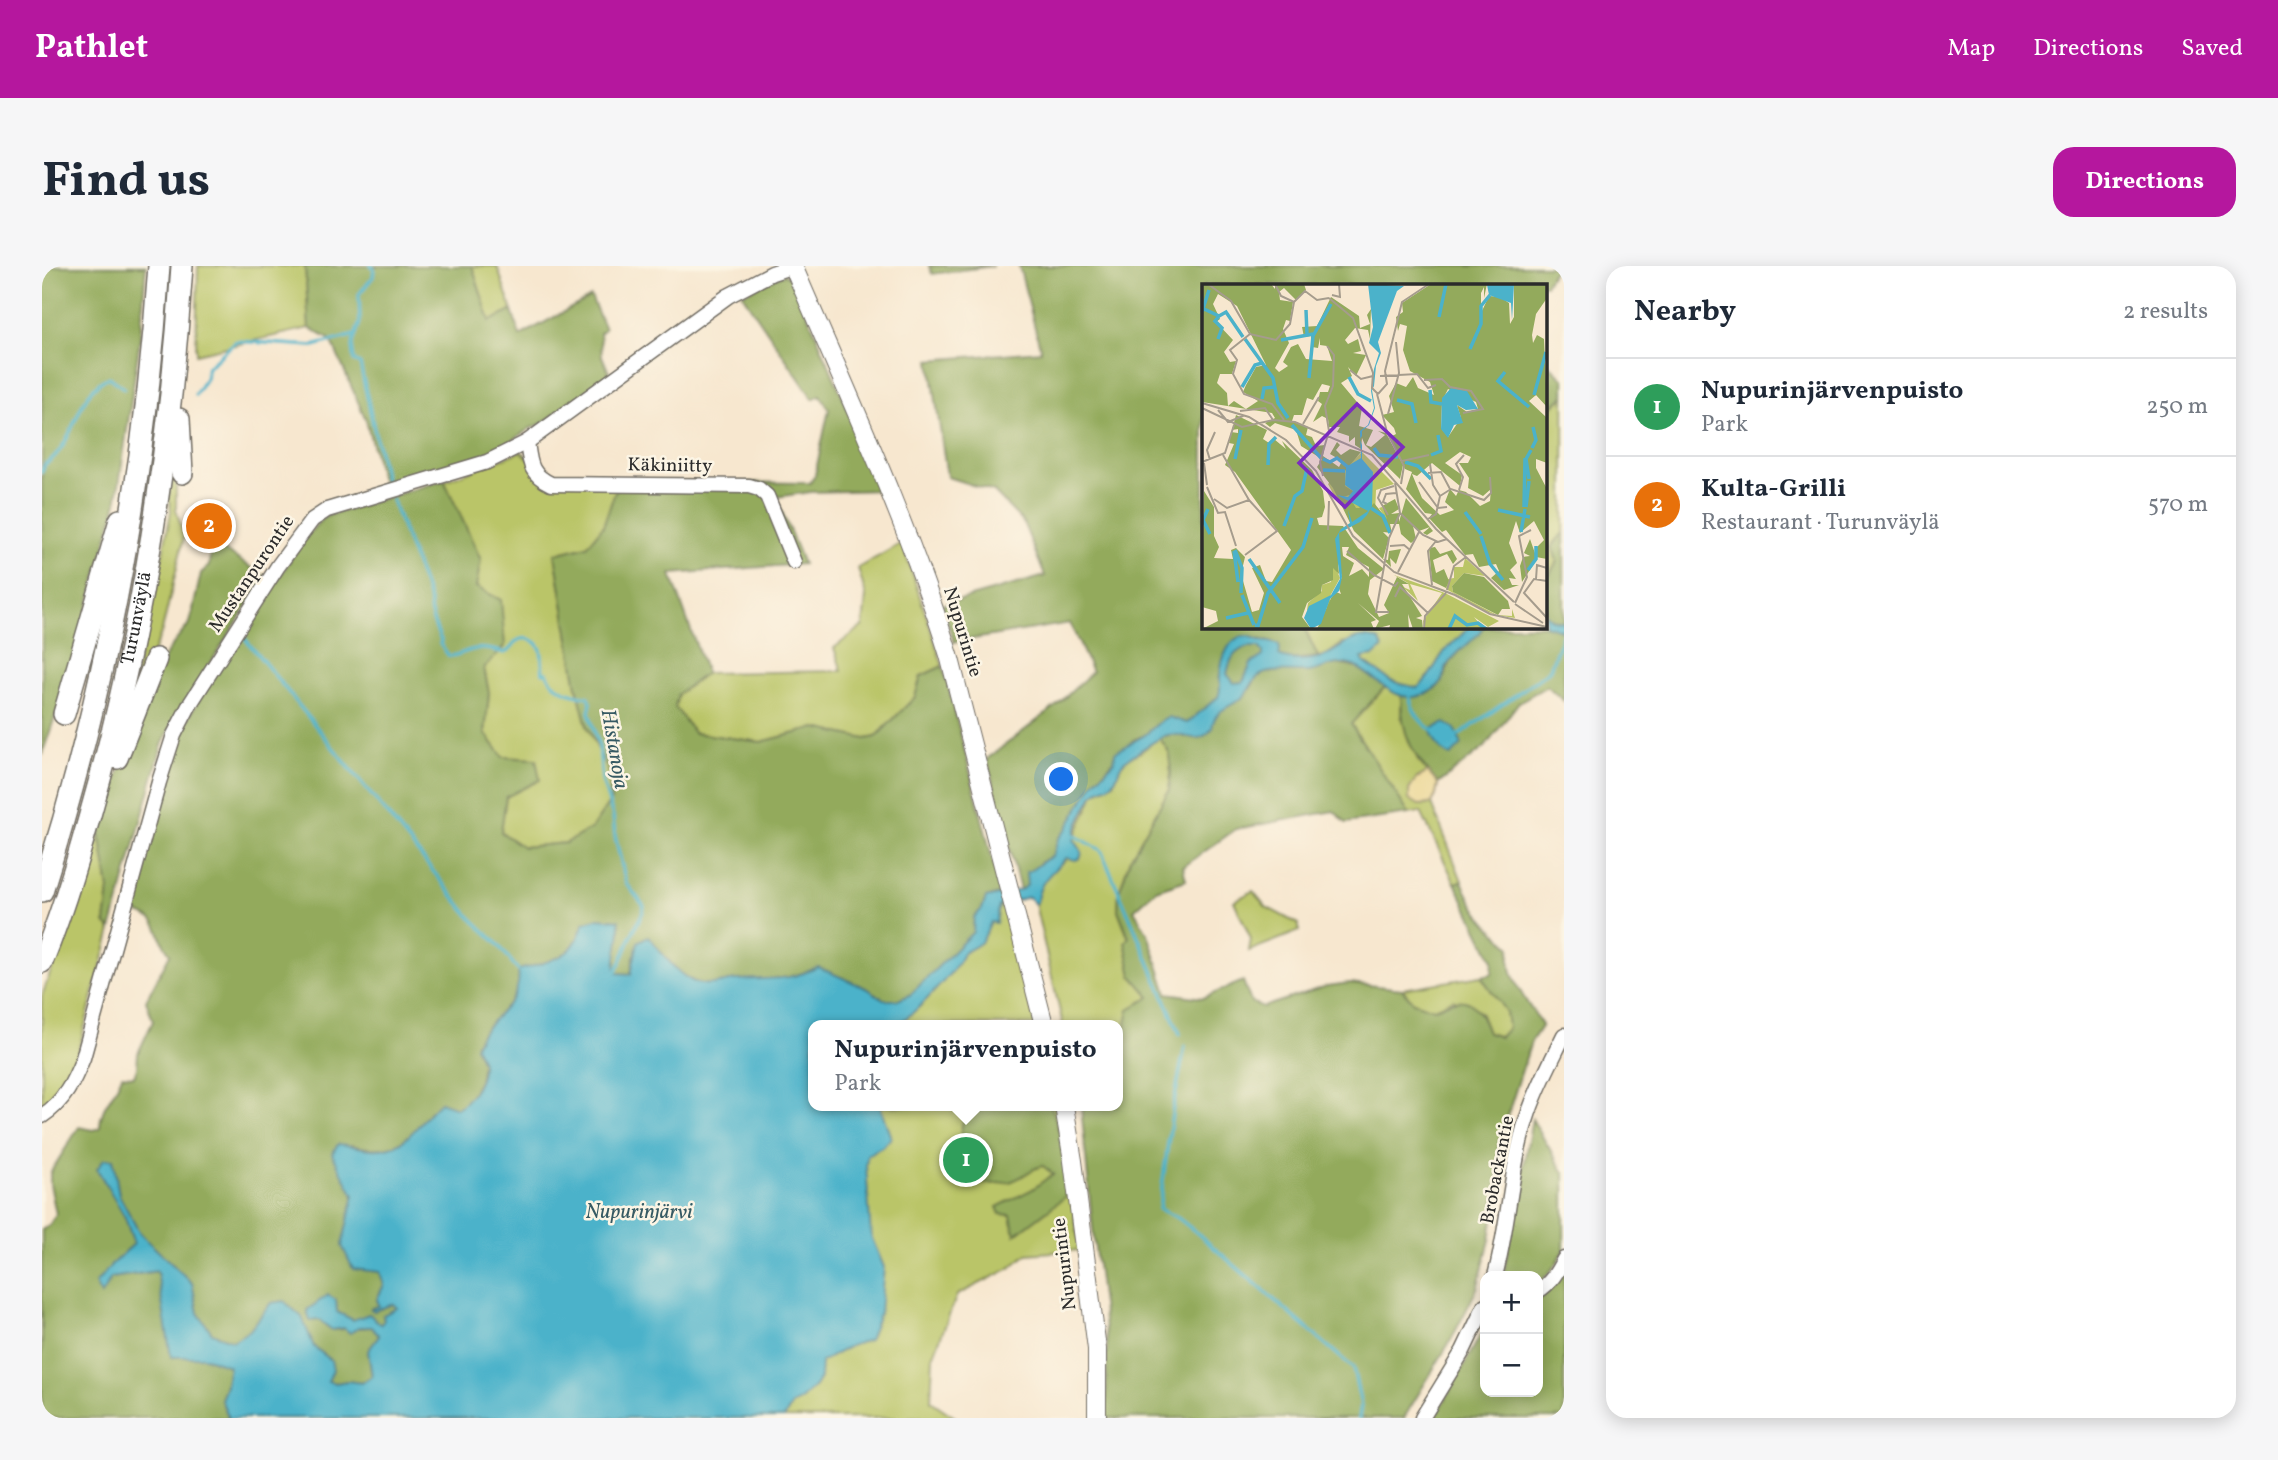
<!DOCTYPE html>
<meta charset="utf-8">
<style>
body{margin:0;font-family:Vollkorn,serif;background:#f6f6f7;color:#1f2937}
.controls{position:absolute;right:21px;bottom:21px;display:grid;overflow:hidden;border-radius:14px;box-shadow:0 4px 18px #0003}
.controls button{width:63px;height:63px;display:grid;place-items:center;padding:0;border:0;border-bottom:2px solid #e0e1e3;background:#fff;color:#1f2937;font:35px sans-serif}
.you{position:absolute;left:1020px;top:514px;width:24px;height:24px;margin:-18px;border:5px solid #fff;border-radius:50%;background:#1a73e8;box-shadow:0 0 0 10px #1a73e833}
.badge{display:grid;place-items:center;width:46px;height:46px;border-radius:50%;background:#b5179e;color:#fff;font-size:23px;font-weight:700}
.pin{position:absolute;translate:-50% -50%;border:4px solid #fff;box-shadow:0 2px 7px #0006}
.popup{position:absolute;left:766px;top:754px;width:315px;height:91px;box-sizing:border-box;display:grid;place-content:center;border-radius:14px;background:#fff;filter:drop-shadow(0 2px 5px #0005);font-size:23px;white-space:nowrap;color:#747a83}
.popup b{font-size:26px;color:#1f2937}
.popup::after{content:'';position:absolute;left:50%;top:100%;margin-left:-14px;border:14px solid transparent;border-top-color:#fff}
.list{margin:0;padding:0;list-style:none}
h2{display:flex;justify-content:space-between;align-items:center;height:91px;margin:0;padding:0 28px;font-size:30px}
h2 small{font-size:23px;font-weight:400;color:#747a83}
.list li{display:grid;grid-template-columns:46px 1fr auto;gap:21px;align-items:center;box-sizing:border-box;height:98px;padding:0 28px;border-top:2px solid #e0e1e3}
.list b{display:block;font-size:26px;white-space:nowrap}
.list p{margin:0;font-size:23px;white-space:nowrap;color:#747a83}
.list em{font-size:23px;font-style:normal;color:#747a83}
.map{position:relative;flex:none;width:1522px;height:1152px;overflow:hidden;border-radius:21px}
header{display:flex;align-items:center;gap:42px;box-sizing:border-box;height:98px;padding:0 35px;background:#b5179e;color:#fff}
header strong{font-size:33px}
nav{display:flex;gap:38px;margin-inline-start:auto;font-size:24px}
.intro{display:flex;align-items:center;justify-content:space-between;box-sizing:border-box;height:168px;padding:0 42px}
h1{margin:0;font-size:49px}
.button{padding:18px 32px;border-radius:21px;background:#b5179e;color:#fff;font-size:24px;font-weight:700}
main{display:flex;gap:42px;padding:0 42px}
aside{flex:1;background:#fff;border-radius:21px;box-shadow:0 4px 18px #0003}
.map>svg:first-child{display:block}
.green{fill:#bac567;stroke:#727849;stroke-width:2}
.forest{fill:#93aa5c;stroke:#5f6a44;stroke-width:2}
.sand{fill:#eeda9e;stroke:#8c8264;stroke-width:2}
.water{fill:#4bb2ca;stroke:#3b6e7a;stroke-width:2;fill-rule:evenodd}
.lines{fill:none;stroke-linecap:round;stroke-linejoin:round}
.stream{stroke:#4bb2ca;stroke-width:3.5}
.minor-casing{stroke:#726d64;stroke-width:17}
.major-casing{stroke:#726d64;stroke-width:20}
.highway-casing{stroke:#726d64;stroke-width:24}
.minor{stroke:#fff;stroke-width:14}
.major{stroke:#fff;stroke-width:18}
.highway{stroke:#fff;stroke-width:21}
.labels{text-anchor:middle;dominant-baseline:central;stroke-width:5;stroke-linejoin:round;paint-order:stroke}
.street-label{font-size:19px;fill:#2b2b2b;stroke:#fcf5e5}
.water-label{font-size:21px;font-style:italic;fill:#365a63;stroke:#fcf5e5}
.inset-river{fill:none;stroke:#4bb2ca;stroke-width:3.5}
.inset-road{fill:none;stroke:#a59c8d;stroke-width:2}
.view{fill:#7b2cbf;fill-opacity:0.15;stroke:#7b2cbf;stroke-width:3.5}
.inset-edge{fill:none;stroke:#2b2b2b;stroke-width:3.5}
</style>
<header>
<strong>Pathlet</strong>
<nav><a>Map</a><a>Directions</a><a>Saved</a></nav>
</header>
<div class="intro"><h1>Find us</h1><a class="button">Directions</a></div>
<main>
<div class="map">
<svg width="1522" height="1152" viewBox="0 0 1522 1152">
<rect width="100%" height="100%" fill="#fcf5e5"/>
<filter id="ink" filterUnits="userSpaceOnUse"><feTurbulence type="fractalNoise" baseFrequency=".0143" numOctaves="2"/><feDisplacementMap in="SourceGraphic" scale="14" xChannelSelector="R" yChannelSelector="G"/><feConvolveMatrix kernelMatrix="1 2 1 2 8 2 1 2 1" color-interpolation-filters="sRGB"/></filter>
<filter id="wash" filterUnits="userSpaceOnUse"><feTurbulence type="fractalNoise" baseFrequency=".00686" numOctaves="4" result="noise"/><feDisplacementMap in="SourceGraphic" scale="28" xChannelSelector="R" yChannelSelector="G"/><feGaussianBlur stdDeviation="1.57" result="paint"/><feColorMatrix in="noise" values="0 0 0 0 0 0 0 0 0 0 0 0 0 0 0 0 0 1.4 0 .05"/><feComposite in="paint" operator="in"/></filter>
<g filter="url(#wash)">
<rect width="100%" height="100%" fill="#f7e7cf"/>
<g class="green">
<path d="M 156,0 L 263,0 L 267,62 L 154,88 Z"/>
<path d="M 430,0 L 455,0 L 470,45 L 448,56 Z"/>
<path d="M 1522,130 L 1522,266 L 1510,280 L 1516,295 L 1507,309 L 1503,309 L 1503,147 Z"/>
<path d="M 479,185 L 512,215 L 577,215 L 561,260 L 545,280 L 513,288 L 535,421 L 545,460 L 567,506 L 569,534 L 550,562 L 524,577 L 480,581 L 458,566 L 464,531 L 495,494 L 461,491 L 443,467 L 447,427 L 442,402 L 430,275 L 402,215 Z"/>
<path d="M 131,198 L 134,209 L 134,243 L 142,271 L 120,365 L 83,453 L 115,317 L 129,245 L 127,232 Z"/>
<path d="M 860,277 L 901,400 L 879,410 L 873,431 L 834,471 L 824,473 L 774,462 L 719,476 L 652,467 L 633,441 L 636,428 L 664,407 L 800,405 L 792,382 L 821,360 L 824,330 L 816,302 Z"/>
<path d="M 1262,361 L 1426,361 C 1420,371 1410,376 1403,385 C 1393,397 1388,413 1375,422 L 1349,415 L 1322,396 L 1319,392 L 1323,390 L 1301,377 L 1285,389 L 1276,391 Z"/>
<path d="M 1343,421 L 1359,429 L 1359,451 L 1376,495 L 1386,506 L 1374,513 L 1377,539 L 1390,538 L 1420,615 L 1413,617 L 1379,546 L 1367,548 L 1309,458 Z"/>
<path d="M 1117,471 L 1127,486 L 1129,508 L 1127,524 L 1088,593 L 1077,626 L 1076,644 L 1109,731 L 1079,801 L 1076,803 L 1076,759 L 1021,759 L 993,638 L 1001,614 L 1025,592 L 1038,592 L 1040,586 L 1032,573 L 1053,527 L 1072,517 L 1079,499 L 1087,491 L 1099,486 Z"/>
<path d="M 58,567 L 67,623 L 63,657 L 69,664 L 33,796 L 22,819 L 12,833 L 0,842 L 0,730 Z"/>
<path d="M 1211,625 L 1224,641 L 1256,658 L 1258,665 L 1207,685 L 1209,673 L 1192,635 Z"/>
<path d="M 963,638 L 994,759 L 852,759 C 868,755 916,702 921,687 C 933,681 946,674 946,658 L 955,651 L 957,640 Z"/>
<path d="M 1439,710 L 1464,746 L 1467,762 L 1458,771 L 1446,767 L 1438,746 L 1411,733 L 1392,743 L 1371,736 L 1360,723 Z"/>
<path d="M 819,840 L 1014,840 L 1038,984 L 985,988 L 967,1003 L 915,1029 L 891,1091 L 889,1135 L 914,1152 L 687,1152 Z"/>
</g>
<g class="forest">
<path d="M 0,0 L 104,0 L 98,73 L 74,240 L 29,404 L 0,489 Z"/>
<path d="M 263,0 L 430,0 L 448,55 L 470,45 L 478,70 L 549,31 L 563,63 L 558,67 L 560,90 L 568,109 L 499,158 L 487,163 L 454,186 L 340,218 L 324,154 L 289,74 L 267,62 Z"/>
<path d="M 887,0 L 951,0 L 890,8 Z"/>
<path d="M 977,0 L 1514,0 L 1503,19 L 1162,19 L 1162,360 L 1262,361 L 1276,391 L 1248,394 L 1236,390 L 1231,376 L 1203,370 L 1192,375 L 1177,413 L 1179,425 L 1176,431 L 1145,457 L 1121,453 L 1103,469 L 1091,474 L 1053,515 L 1024,564 L 1016,573 L 1011,590 C 995,596 990,604 985,620 L 978,624 L 945,493 L 1014,440 L 1050,406 L 1028,357 L 912,376 L 900,339 L 1003,310 L 981,256 L 952,226 L 905,211 L 888,94 L 999,85 Z"/>
<path d="M 742,8 L 751,14 L 840,224 L 769,226 L 734,231 L 761,298 L 629,308 L 664,407 L 636,428 L 633,441 L 652,467 L 719,476 L 774,462 L 824,473 L 834,471 L 873,431 L 879,410 L 901,400 L 959,627 L 944,632 L 940,643 L 932,651 L 931,666 L 868,729 L 856,734 L 843,734 L 826,723 L 776,701 C 745,716 729,712 696,714 C 682,715 668,722 653,716 C 636,709 622,689 610,675 L 592,690 L 589,708 L 573,707 C 571,688 581,673 577,654 L 557,652 L 542,657 C 538,667 534,679 525,686 C 514,694 490,701 477,704 C 482,739 443,751 433,780 L 440,797 L 437,815 L 425,836 L 415,842 L 389,844 C 365,877 351,889 309,879 L 304,913 L 312,929 L 300,980 L 338,1006 L 342,1019 L 335,1033 L 337,1040 L 330,1042 L 332,1045 L 351,1038 L 355,1042 L 339,1058 L 311,1054 L 295,1046 L 294,1034 L 277,1054 L 290,1064 L 330,1061 L 337,1070 L 326,1085 L 330,1110 L 320,1117 L 305,1115 L 294,1117 L 286,1115 L 289,1094 L 272,1081 L 266,1069 L 229,1037 L 208,1065 L 191,1075 L 170,1067 L 156,1047 L 150,1017 L 98,968 L 77,929 L 71,893 L 55,903 L 83,951 L 92,978 L 72,996 L 69,1012 L 116,1005 L 129,1090 L 162,1091 L 187,1100 L 184,1119 L 179,1134 L 187,1152 L 0,1152 L 0,964 L 8,958 L 14,948 L 8,918 L 8,907 L 37,861 L 52,864 L 58,862 C 57,841 74,828 80,809 L 92,810 L 95,801 L 96,787 L 111,755 L 104,734 L 128,688 C 110,664 125,655 88,644 L 131,489 L 139,466 L 158,432 L 260,276 L 275,258 L 285,250 L 402,214 L 439,294 L 434,321 L 459,334 L 463,380 L 442,402 L 447,427 L 443,467 L 461,491 L 494,493 L 498,514 L 464,531 L 459,566 L 481,581 L 524,577 L 550,562 L 569,534 L 567,506 L 545,460 L 535,421 L 513,288 L 545,280 L 561,260 L 577,215 L 768,217 L 773,209 L 787,143 L 778,129 L 771,133 L 700,28 Z"/>
<path d="M 1503,95 L 1522,113 L 1522,130 L 1503,147 Z"/>
<path d="M 1522,266 L 1522,356 L 1511,354 L 1503,347 L 1503,309 L 1507,309 L 1515,295 L 1510,281 Z"/>
<path d="M 177,281 L 224,311 L 135,449 L 120,479 L 69,664 L 63,657 L 67,623 L 58,567 L 75,512 L 120,396 L 128,382 L 148,357 L 159,307 L 167,300 L 168,289 Z"/>
<path d="M 1503,359 L 1522,365 L 1522,435 L 1505,420 L 1477,436 L 1443,481 L 1396,518 C 1370,488 1359,469 1359,429 C 1372,431 1390,430 1399,417 C 1404,410 1405,400 1411,393 C 1420,381 1433,374 1441,361 Z"/>
<path d="M 1207,381 L 1217,381 L 1221,386 L 1221,390 L 1209,398 L 1201,416 L 1192,417 L 1185,408 C 1188,393 1192,384 1207,381 Z"/>
<path d="M 1294,398 L 1316,402 L 1343,421 L 1309,458 L 1367,548 L 1304,557 L 1292,545 L 1194,563 L 1141,601 L 1144,614 L 1114,624 L 1092,644 L 1106,668 L 1125,727 L 1161,732 L 1201,715 L 1209,736 L 1221,741 L 1285,720 L 1308,717 L 1360,723 L 1371,736 L 1392,743 C 1424,726 1434,734 1446,767 L 1458,771 L 1466,762 L 1464,746 L 1439,710 L 1450,708 L 1451,694 L 1413,617 L 1420,615 C 1432,645 1446,660 1469,681 C 1462,708 1485,736 1500,759 L 1489,776 L 1457,876 L 1455,925 L 1448,974 L 1435,1023 L 1409,1074 L 1362,1152 L 1064,1152 L 1065,1079 L 1052,975 L 1039,840 L 1076,840 L 1076,803 L 1079,801 L 1077,794 L 1087,743 L 1108,731 L 1090,710 L 1083,676 L 1087,671 L 1076,644 L 1077,626 L 1088,593 L 1127,524 L 1129,508 L 1127,486 L 1117,471 L 1134,468 L 1143,471 L 1171,453 L 1176,446 L 1199,433 L 1206,426 L 1215,411 L 1223,407 L 1249,404 L 1266,406 Z"/>
<path d="M 926,840 L 1009,840 L 1017,866 L 1027,928 L 973,969 L 969,949 L 958,948 L 955,941 L 989,924 L 1011,908 L 1001,900 C 988,902 980,913 967,916 C 950,919 914,921 911,897 C 910,888 916,880 918,871 C 920,859 921,851 926,840 Z"/>
<path d="M 1490,853 L 1522,907 L 1522,984 L 1514,999 L 1496,1019 L 1496,1010 L 1461,1010 Z"/>
<path d="M 1522,1003 L 1522,1152 L 1393,1152 L 1443,1061 L 1443,1126 L 1496,1126 L 1496,1032 L 1503,1029 Z"/>
</g>
<path class="sand" d="M 1386,506 L 1396,518 L 1394,529 L 1390,538 L 1377,539 L 1367,533 L 1367,524 L 1374,513 Z"/>
<g class="water">
<path d="M 1503,347 L 1511,354 L 1522,356 L 1522,365 L 1503,359 Z"/>
<path d="M 1426,361 L 1441,361 C 1432,377 1414,384 1405,400 C 1402,407 1402,415 1397,419 C 1392,424 1384,428 1378,430 C 1353,437 1335,412 1316,402 C 1311,399 1302,397 1296,398 C 1285,399 1275,406 1265,406 C 1250,407 1230,402 1217,410 C 1209,415 1208,425 1201,431 C 1187,443 1172,442 1170,463 C 1154,482 1143,465 1125,469 C 1120,470 1082,494 1080,498 C 1076,504 1075,512 1070,518 C 1066,522 1060,521 1056,525 C 1048,530 1033,563 1032,573 L 1040,586 L 1038,592 L 1034,594 L 1024,592 C 1011,606 996,615 995,637 L 993,638 L 986,631 L 957,640 L 954,657 L 949,656 C 939,678 944,675 921,687 C 916,702 868,755 852,759 L 772,759 L 772,840 L 838,840 L 849,872 L 840,881 L 825,889 L 824,899 L 829,970 L 842,1001 L 838,1046 L 827,1074 L 808,1080 L 779,1096 L 778,1112 L 773,1120 L 759,1134 L 750,1139 L 742,1152 L 187,1152 L 179,1134 L 184,1119 L 187,1100 L 162,1091 L 129,1091 L 115,1005 L 69,1012 L 59,1029 L 53,1018 L 72,996 L 92,978 L 83,951 L 55,903 L 62,893 L 71,893 L 77,929 L 98,968 L 150,1017 L 156,1047 L 170,1067 L 191,1075 L 208,1064 L 229,1037 L 242,1035 L 260,1051 L 272,1081 L 289,1094 L 291,1104 L 286,1115 L 294,1117 L 305,1115 L 320,1117 L 330,1110 L 326,1085 L 337,1070 L 330,1061 L 317,1061 L 308,1067 L 302,1062 L 290,1064 L 277,1054 L 268,1055 L 265,1044 L 286,1029 L 294,1034 L 295,1046 L 311,1054 L 327,1048 L 339,1058 L 342,1054 L 341,1049 L 355,1042 L 351,1038 L 332,1045 L 329,1043 L 337,1040 L 335,1033 L 342,1019 L 338,1006 L 311,1003 L 300,980 L 312,929 L 290,888 L 296,878 C 307,879 317,882 329,883 C 366,886 375,856 398,836 L 415,842 C 429,833 442,814 440,797 C 439,791 435,785 433,780 C 443,752 482,739 476,704 C 490,701 514,694 525,686 C 534,679 538,667 542,657 L 556,652 L 577,654 C 581,673 571,688 574,707 L 589,708 L 596,676 L 606,670 C 619,685 633,707 652,716 C 666,722 681,715 696,714 C 730,711 742,717 776,701 L 826,723 L 843,734 L 856,734 L 868,729 L 931,666 L 932,651 L 940,643 L 944,632 L 980,623 L 985,619 L 984,606 C 993,604 1000,594 1011,590 L 1016,573 L 1024,564 L 1053,515 L 1072,496 L 1073,486 L 1103,469 L 1121,453 L 1127,451 L 1145,457 L 1176,431 C 1180,423 1177,417 1178,409 C 1179,395 1186,370 1204,370 C 1209,370 1215,374 1220,375 C 1227,376 1231,376 1237,379 L 1238,385 L 1237,390 C 1249,396 1274,395 1286,388 C 1307,378 1312,365 1338,375 L 1341,382 L 1332,390 L 1320,392 L 1322,396 L 1349,415 L 1375,422 C 1388,413 1393,398 1403,385 C 1410,376 1420,371 1426,361 ZM 1207,381 L 1217,381 L 1221,386 L 1221,390 L 1209,398 L 1201,416 L 1192,417 L 1185,408 C 1188,393 1192,384 1207,381 Z"/>
<path d="M 1403,457 L 1413,463 L 1420,479 L 1409,490 C 1400,488 1390,473 1389,463 Z"/>
</g>
<g class="lines">
<g class="stream">
<path d="M 329,0 L 332,2 L 331,11 L 317,28 L 318,56 L 310,80 L 312,95 L 318,98 L 344,218"/>
<path d="M 153,129 L 164,112 L 165,102 L 194,75 L 271,80 L 313,69"/>
<path d="M 0,206 L 3,198 C 35,179 32,126 67,111 L 82,122"/>
<path d="M 350,234 L 388,336 C 386,345 395,366 399,374 L 398,378 L 407,390 C 416,390 421,386 429,384 C 440,381 452,384 462,387 C 470,384 469,380 475,375 C 477,373 483,372 486,373 C 504,376 499,395 501,407 L 505,407 C 511,424 532,429 547,431 L 549,437 L 547,446 L 557,481 L 560,514 L 571,550 L 573,570 L 584,617 L 602,640 C 601,650 595,656 591,666 C 585,680 581,694 573,707"/>
<path d="M 200,369 L 429,652 L 455,677 L 476,704"/>
<path d="M 1367,428 C 1370,444 1377,457 1391,464"/>
<path d="M 1416,470 L 1507,405 L 1522,365"/>
<path d="M 1028,567 L 1059,584 L 1138,768"/>
<path d="M 1143,780 L 1131,841 L 1117,943 L 1136,952 L 1155,967 L 1311,1102 L 1319,1139 L 1317,1152"/>
</g>
</g>
</g>
<g filter="url(#ink)">
<g class="lines">
<defs>
<g id="minor">
<path d="M 485,176 C 488,198 488,208 509,218 L 707,220 L 717,223 L 725,230 L 752,296"/>
<path d="M 0,850 C 22,836 32,815 41,792 L 117,516 L 132,469 L 148,438 L 236,300 L 270,254 L 285,244 L 445,196 L 485,176 L 686,30 L 730,7 L 751,0"/>
<path d="M 1453,1010 C 1467,958 1468,903 1485,852 C 1494,823 1509,796 1522,769"/>
<path d="M 1496,1025 C 1509,1017 1515,1006 1522,993"/>
<path d="M 1380,1152 L 1421,1085 L 1443,1039"/>
</g>
<g id="major">
<path d="M 751,0 C 806,128 865,255 907,389 L 1002,759"/>
<path d="M 1022,840 L 1031,895 L 1055,1083 L 1055,1152"/>
</g>
<g id="highway">
<path d="M 137,153 L 140,207"/>
<path d="M 22,448 L 78,254"/>
<path d="M 75,492 L 114,393"/>
<path d="M 0,625 C 65,420 103,214 117,0"/>
<path id="s1" d="M 0,696 C 24,637 41,575 58,513 C 103,345 129,174 140,0"/>
</g>
</defs>
<use href="#minor" class="minor-casing"/>
<use href="#major" class="major-casing"/>
<use href="#highway" class="highway-casing"/>
<use href="#minor" class="minor"/>
<use href="#major" class="major"/>
<use href="#highway" class="highway"/>
</g>
</g>
<g class="labels">
<g class="street-label">
<text transform="translate(628 200) rotate(1)">Käkiniitty</text>
<text transform="translate(210 308) rotate(-56)">Mustanpurontie</text>
<text stroke="none"><textPath href="#s1" startOffset="357">Turunväylä</textPath></text>
<text transform="translate(920 366) rotate(73)">Nupurintie</text>
<text transform="translate(1456 904) rotate(-79)">Brobackantie</text>
<text transform="translate(1023 998) rotate(-97)">Nupurintie</text>
</g>
<g class="water-label">
<text transform="translate(572 483) rotate(80)">Histanoja</text>
<text x="597" y="946">Nupurinjärvi</text>
</g>
</g>
<g transform="translate(1160 18)">
<rect width="345" height="345" fill="#f7e7cf"/>
<path d="M 160,168 L 192,200 L 174,206 L 173,231 L 185,236 L 177,224 L 180,223 L 186,233 L 184,245 L 170,235 L 167,245 L 175,248 L 168,249 L 135,217 L 126,200 ZM 129,273 L 138,294 L 127,314 L 129,319 L 119,339 L 126,323 L 105,326 L 106,319 L 120,307 L 120,301 L 129,298 L 131,283 L 126,278 ZM 263,274 L 283,292 L 262,289 L 250,302 L 251,308 L 295,331 L 310,332 L 310,325 L 313,334 L 294,331 L 281,326 L 244,305 L 246,295 L 252,294 L 252,283 L 261,283 ZM 192,291 L 243,309 L 297,337 L 286,343 L 272,333 L 282,345 L 222,345 L 221,337 L 240,309 L 208,300 L 216,317 L 201,303 L 208,306 L 206,299 Z" fill="#bac567"/>
<path d="M 0,0 L 69,0 L 73,5 L 73,0 L 102,0 L 104,6 L 94,16 L 82,4 L 77,8 L 78,16 L 91,18 L 88,37 L 84,36 L 81,45 L 87,59 L 73,84 L 77,88 L 86,82 L 81,78 L 89,63 L 96,60 L 104,75 L 130,77 L 125,62 L 118,61 L 118,54 L 116,64 L 110,63 L 109,52 L 102,53 L 100,43 L 115,42 L 129,13 L 157,32 L 158,44 L 168,40 L 165,31 L 169,25 L 168,55 L 166,46 L 153,44 L 143,56 L 146,60 L 156,55 L 159,67 L 151,69 L 164,71 L 154,92 L 146,83 L 150,92 L 139,99 L 160,124 L 157,142 L 171,146 L 164,161 L 169,163 L 183,151 L 176,147 L 184,149 L 201,181 L 198,195 L 163,161 L 160,154 L 159,165 L 153,161 L 153,153 L 147,158 L 147,152 L 135,148 L 138,143 L 127,143 L 126,135 L 120,132 L 111,138 L 120,120 L 116,117 L 118,108 L 126,108 L 128,102 L 120,100 L 111,116 L 105,114 L 100,131 L 92,131 L 90,137 L 106,143 L 104,151 L 110,153 L 114,162 L 123,161 L 121,172 L 137,183 L 140,177 L 128,170 L 135,158 L 138,161 L 134,166 L 139,171 L 148,165 L 159,168 L 143,187 L 143,202 L 154,209 L 141,213 L 148,214 L 154,224 L 158,224 L 152,217 L 156,213 L 166,225 L 172,219 L 185,235 L 180,222 L 193,215 L 197,225 L 189,230 L 197,229 L 197,238 L 204,214 L 231,247 L 225,251 L 221,249 L 228,243 L 217,247 L 211,242 L 214,255 L 209,259 L 199,250 L 197,240 L 188,240 L 190,249 L 181,248 L 187,254 L 181,275 L 186,276 L 187,267 L 199,265 L 194,280 L 188,274 L 189,283 L 152,247 L 131,204 L 115,183 L 120,175 L 99,162 L 94,146 L 73,139 L 68,143 L 63,139 L 73,134 L 70,129 L 0,118 ZM 16,10 L 35,22 L 64,81 L 54,83 L 44,101 L 41,108 L 56,117 L 44,125 L 32,117 L 26,122 L 25,109 L 15,99 L 18,90 L 30,90 L 34,77 L 28,78 L 22,68 L 31,56 L 14,38 L 18,35 L 11,20 ZM 229,0 L 285,0 L 282,14 L 282,3 L 279,9 L 279,29 L 287,12 L 298,13 L 307,19 L 308,40 L 312,33 L 312,0 L 345,0 L 345,14 L 334,30 L 330,51 L 331,59 L 335,51 L 342,55 L 345,123 L 334,111 L 327,117 L 344,133 L 345,179 L 334,175 L 334,184 L 345,205 L 345,275 L 334,273 L 335,263 L 342,256 L 332,237 L 318,249 L 314,237 L 307,259 L 315,279 L 308,286 L 314,295 L 307,294 L 310,301 L 317,301 L 302,306 L 289,294 L 297,287 L 294,280 L 277,283 L 271,270 L 263,271 L 244,246 L 240,248 L 227,234 L 230,230 L 223,229 L 204,205 L 210,188 L 203,185 L 188,153 L 194,150 L 192,144 L 180,131 L 192,128 L 187,112 L 194,99 L 204,103 L 211,93 L 216,104 L 232,111 L 228,98 L 208,87 L 201,66 L 205,42 L 198,40 L 196,47 L 194,33 L 201,28 L 200,19 ZM 246,105 L 274,118 L 276,125 L 265,128 L 255,121 L 259,134 L 246,153 L 239,144 L 240,117 ZM 258,168 L 269,173 L 266,179 L 257,179 L 267,194 L 266,204 L 281,212 L 289,205 L 288,217 L 278,222 L 264,208 L 257,206 L 254,212 L 248,205 L 243,218 L 252,226 L 238,231 L 220,214 L 210,190 L 215,192 L 230,179 L 258,202 L 260,191 L 243,179 ZM 34,131 L 65,146 L 61,155 L 67,159 L 72,155 L 84,165 L 80,157 L 110,186 L 121,207 L 123,223 L 120,233 L 115,234 L 117,241 L 141,242 L 156,264 L 182,285 L 168,296 L 166,310 L 177,333 L 187,329 L 182,321 L 195,293 L 207,300 L 200,300 L 220,332 L 214,334 L 220,336 L 221,345 L 211,345 L 206,330 L 207,345 L 187,345 L 188,341 L 173,345 L 177,337 L 156,319 L 174,336 L 169,338 L 172,345 L 115,345 L 129,314 L 134,308 L 139,310 L 136,302 L 140,293 L 136,278 L 137,290 L 131,284 L 131,296 L 120,301 L 119,309 L 105,319 L 100,333 L 109,345 L 0,345 L 16,337 L 14,327 L 0,323 L 2,207 L 12,223 L 12,252 L 17,263 L 12,274 L 31,275 L 29,266 L 34,264 L 43,273 L 39,290 L 50,328 L 57,326 L 62,309 L 50,284 L 58,281 L 64,297 L 70,298 L 89,266 L 33,188 L 23,181 L 32,160 L 27,159 L 29,148 L 36,149 L 36,145 L 30,146 ZM 140,263 L 147,263 L 144,271 L 167,283 L 167,293 L 160,285 L 147,292 L 152,279 L 141,272 ZM 328,255 L 335,275 L 320,298 L 318,282 L 321,273 L 328,272 L 322,269 ZM 233,263 L 238,270 L 250,266 L 255,275 L 251,280 L 245,270 L 231,276 L 234,289 L 242,285 L 247,297 L 244,304 L 230,297 L 227,264 ZM 262,289 L 282,293 L 306,317 L 308,325 L 300,325 L 296,331 L 251,308 L 250,302 Z" fill="#93aa5c" fill-rule="evenodd"/>
<path d="M 166,0 L 202,2 L 195,7 L 176,58 L 179,69 L 174,82 L 172,102 L 170,106 L 173,124 L 167,141 L 160,147 L 160,152 L 158,155 L 160,161 L 160,175 L 171,188 L 170,222 L 165,231 L 158,238 L 137,249 L 140,293 L 137,307 L 128,315 L 119,340 L 109,345 L 102,334 L 107,322 L 129,311 L 138,295 L 133,255 L 139,245 L 148,239 L 146,226 L 150,238 L 166,227 L 135,211 L 146,213 L 151,207 L 143,201 L 144,183 L 159,174 L 158,147 L 166,141 L 172,124 L 169,107 L 172,85 L 177,69 L 167,59 L 171,43 ZM 285,1 L 312,1 L 310,36 L 309,19 L 287,11 ZM 249,104 L 265,107 L 276,125 L 264,126 L 255,121 L 261,139 L 252,141 L 246,154 L 239,145 L 240,114 Z" fill="#4bb2ca"/>
<path class="inset-river" d="M 0,24 L 17,32 L 24,28 L 41,53M 104,26 L 105,51M 0,28 L 7,6M 237,33 L 244,0M 16,55 L 20,44 L 13,37 L 17,32M 43,55 L 71,94 L 76,119 L 86,134M 79,56 L 111,50M 268,65 L 279,40 L 279,22 L 288,11M 303,88 L 296,97 L 327,123M 147,93 L 156,110 L 169,117M 107,94 L 111,52 L 129,20M 40,103 L 53,81 L 60,79M 228,106 L 229,118 L 240,120M 332,111 L 344,68M 60,115 L 62,104 L 72,103M 195,116 L 210,120 L 214,139M 90,141 L 119,174M 172,164 L 177,171 L 196,173M 330,164 L 334,156 L 331,143M 229,171 L 239,167 L 236,151M 33,175 L 39,146M 121,175 L 128,178 L 135,174 L 147,184M 203,178 L 216,182 L 229,195M 66,181 L 67,160 L 74,153M 121,186 L 143,187M 327,195 L 324,175 L 329,166M 322,223 L 323,174M 324,223 L 327,197M 169,224 L 181,232 L 188,249M 6,225 L 1,236 L 8,250M 296,226 L 328,233M 263,228 L 279,250M 82,242 L 93,212 L 100,207 L 105,184M 319,248 L 323,225M 279,252 L 288,280 L 301,296M 33,266 L 40,284 L 39,309M 32,267 L 36,298M 47,275 L 78,319M 326,286 L 334,275 L 334,262M 40,311 L 52,341M 24,334 L 46,329M 53,341 L 56,342 L 66,309 L 101,263 L 110,234M 247,345 L 253,332 L 265,341 L 276,339 L 284,345"/>
<path class="inset-road" d="M 6,0 L 29,17 L 48,50M 73,0 L 79,12 L 92,18 L 103,7 L 115,16 L 127,14M 130,11 L 138,13 L 137,0M 127,14 L 151,34 L 171,89 L 170,104 L 176,110M 148,86 L 159,95 L 171,92M 178,92 L 215,90 L 226,104 L 234,101M 222,96 L 240,95 L 248,103 L 269,107 L 281,125 L 261,129M 175,110 L 185,148 L 202,182 L 199,200M 176,110 L 185,100 L 183,87 L 200,18 L 227,0M 0,119 L 47,133 L 84,156 L 114,187 L 151,252 L 192,288 L 253,311 L 288,330 L 345,343M 0,124 L 40,143 L 71,136 L 93,138 L 170,171 L 234,245 L 312,318M 16,126 L 26,138 L 41,132M 38,127 L 63,124 L 71,136M 186,130 L 197,89 L 194,58M 82,136 L 70,120 L 42,110 L 31,90 L 35,76 L 28,66 L 48,50 L 74,56 L 88,40 L 92,18M 101,140 L 117,113M 8,176 L 5,166 L 13,148M 200,177 L 227,171M 0,178 L 23,169 L 32,141M 2,179 L 5,201M 228,180 L 231,201 L 238,212M 226,189 L 239,188 L 248,205M 121,192 L 118,178 L 127,147 L 123,122 L 131,102 L 132,71 L 125,62M 217,198 L 236,224 L 245,223M 5,203 L 16,229 L 23,228 L 34,262M 257,206 L 261,193 L 254,180 L 262,171M 12,215 L 25,224 L 47,216 L 21,171M 185,220 L 181,218 L 184,210 L 194,209M 198,229 L 221,251 L 236,258 L 245,255M 186,231 L 176,214 L 179,206 L 192,202M 226,235 L 234,230 L 238,212 L 249,205 L 282,216 L 289,209 L 288,193M 126,246 L 127,217M 188,262 L 202,261 L 208,266M 145,267 L 172,291 L 193,302 L 196,298M 43,271 L 75,247 L 47,216M 196,288 L 217,248M 334,295 L 335,281 L 345,284M 345,297 L 332,295 L 322,309 L 345,334M 230,301 L 226,267 L 234,257M 245,306 L 252,282 L 264,273M 193,313 L 198,303 L 226,329M 313,319 L 325,293 L 317,252 L 329,246M 313,320 L 341,339M 187,328 L 174,328 L 187,254 L 198,229 L 193,199M 222,345 L 223,332 L 244,309"/>
<path class="view" d="M 155,120 L 201,163 L 143,223 L 97,179 Z"/>
<rect width="345" height="345" class="inset-edge"/>
</g>
</svg>
<div class="controls">
<button>+</button>
<button>−</button>
</div>
<div class="you"></div>
<div class="pin badge" style="left:924px;top:894px;background:#2e9e5b">1</div>
<div class="popup"><b>Nupurinjärvenpuisto</b>Park</div>
<div class="pin badge" style="left:167px;top:260px;background:#e8710a">2</div>
</div>
<aside>
<h2>Nearby<small>2 results</small></h2>
<ul class="list">
<li><span class="badge" style="background:#2e9e5b">1</span><div><b>Nupurinjärvenpuisto</b><p>Park</p></div><em>250 m</em></li>
<li><span class="badge" style="background:#e8710a">2</span><div><b>Kulta-Grilli</b><p>Restaurant · Turunväylä</p></div><em>570 m</em></li>
</ul>
</aside>
</main>
